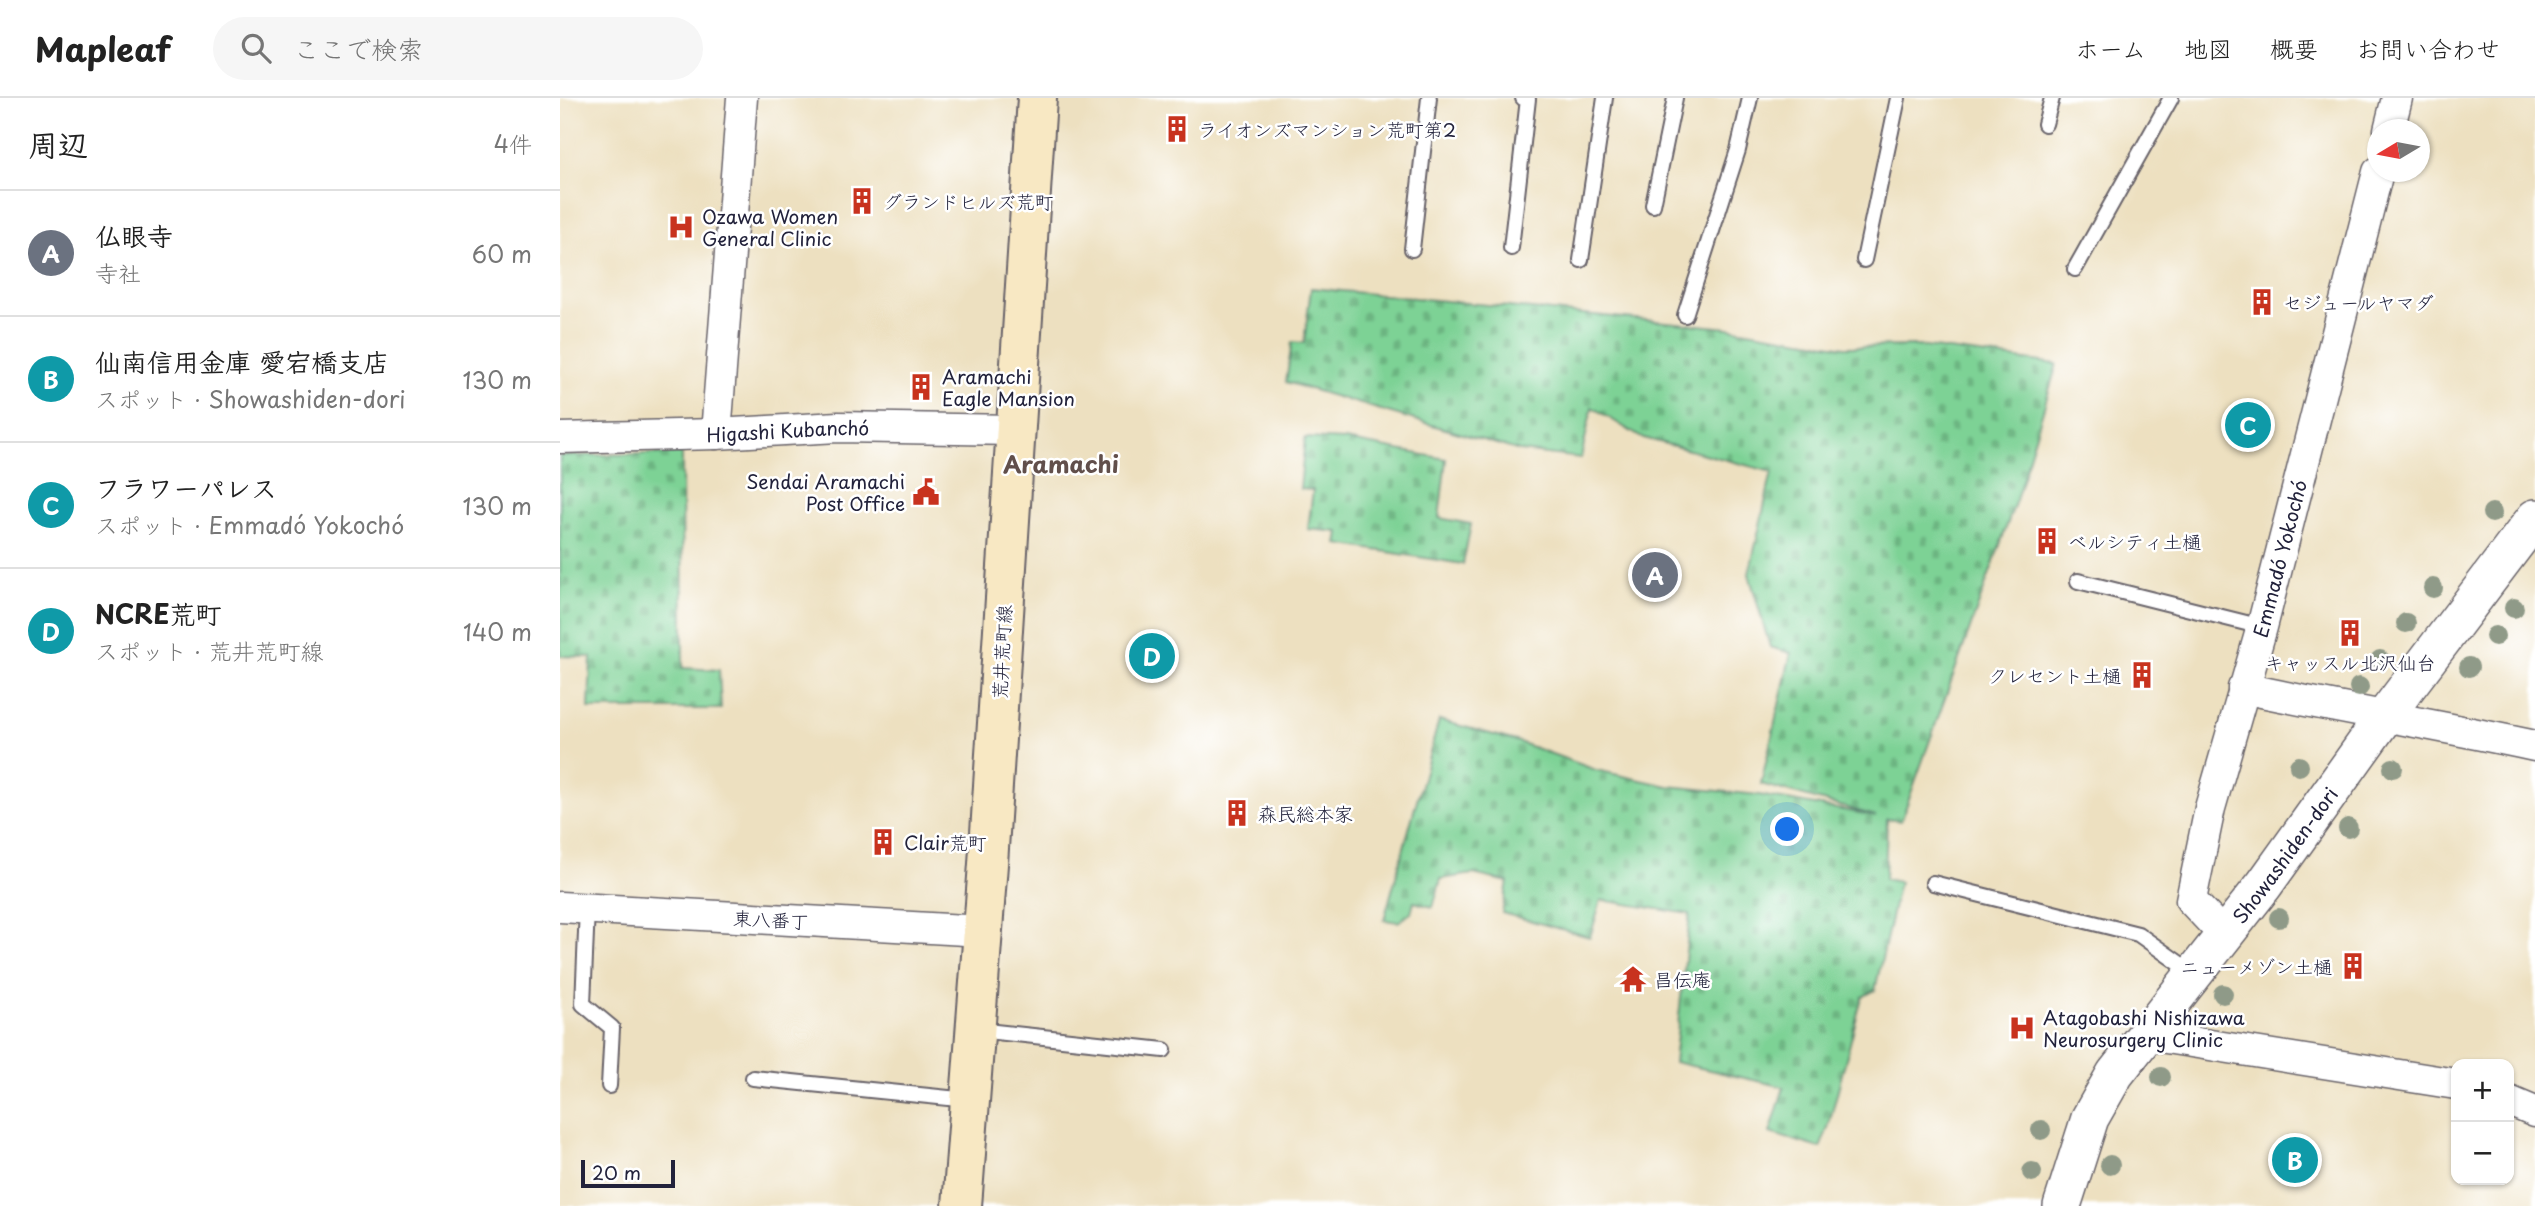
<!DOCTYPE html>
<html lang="ja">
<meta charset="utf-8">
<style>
body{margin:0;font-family:"Playpen Sans","Klee One",sans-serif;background:#f6f6f6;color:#222}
.controls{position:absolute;right:21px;bottom:21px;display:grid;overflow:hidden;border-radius:14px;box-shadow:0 2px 5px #0004}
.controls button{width:63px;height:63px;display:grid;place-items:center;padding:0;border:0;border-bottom:2px solid #e0e0e0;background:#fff;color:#222;font:35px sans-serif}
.compass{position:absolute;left:1807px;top:21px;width:63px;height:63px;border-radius:50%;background:#fff;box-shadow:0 2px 5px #0004;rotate:260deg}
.scale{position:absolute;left:21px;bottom:18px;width:94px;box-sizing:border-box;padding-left:7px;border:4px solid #22223b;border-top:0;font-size:19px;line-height:24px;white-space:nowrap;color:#22223b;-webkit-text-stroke:5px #fff;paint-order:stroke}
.you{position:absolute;left:1228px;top:732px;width:24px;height:24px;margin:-18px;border:5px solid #fff;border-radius:50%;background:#1a73e8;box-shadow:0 0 0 10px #1a73e833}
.badge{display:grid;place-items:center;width:46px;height:46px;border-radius:50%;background:#c8321e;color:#fff;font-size:23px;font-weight:700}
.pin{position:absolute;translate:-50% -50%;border:4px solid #fff;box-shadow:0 2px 7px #0006}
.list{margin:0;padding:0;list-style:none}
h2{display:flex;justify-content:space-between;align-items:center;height:91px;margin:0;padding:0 28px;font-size:30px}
h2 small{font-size:23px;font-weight:400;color:#767676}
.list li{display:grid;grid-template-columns:46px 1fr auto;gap:21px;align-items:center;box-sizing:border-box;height:126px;padding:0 28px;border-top:2px solid #e0e0e0}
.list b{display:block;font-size:26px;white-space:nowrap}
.list p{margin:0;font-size:23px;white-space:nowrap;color:#767676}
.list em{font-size:23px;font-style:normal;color:#767676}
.icon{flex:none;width:38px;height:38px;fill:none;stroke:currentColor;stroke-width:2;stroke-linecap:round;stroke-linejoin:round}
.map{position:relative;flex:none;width:1975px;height:1108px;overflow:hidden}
header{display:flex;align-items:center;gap:42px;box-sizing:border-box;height:98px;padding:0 35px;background:#fff;border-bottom:2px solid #e0e0e0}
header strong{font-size:33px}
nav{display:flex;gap:38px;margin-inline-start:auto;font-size:24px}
.search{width:490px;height:63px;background:#f6f6f6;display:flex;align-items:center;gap:18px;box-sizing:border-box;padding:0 24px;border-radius:38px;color:#767676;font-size:26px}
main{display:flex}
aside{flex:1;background:#fff}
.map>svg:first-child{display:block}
.cemetery{fill:url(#cemetery-stones);stroke:#507a68;stroke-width:2}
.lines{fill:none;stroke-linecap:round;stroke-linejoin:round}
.service-casing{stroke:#69646a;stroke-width:18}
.minor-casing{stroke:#69646a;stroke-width:33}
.tertiary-casing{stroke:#69646a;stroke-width:40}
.secondary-casing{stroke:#69646a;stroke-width:42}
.service{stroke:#fff;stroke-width:14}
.minor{stroke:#fff;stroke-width:30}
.tertiary{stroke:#fff;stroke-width:37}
.secondary{stroke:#f8e8c3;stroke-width:38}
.tree{fill:#8f9a88}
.labels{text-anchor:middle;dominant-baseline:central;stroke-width:5;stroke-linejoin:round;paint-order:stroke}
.poi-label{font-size:19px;fill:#22223b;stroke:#fff;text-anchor:start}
.street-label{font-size:19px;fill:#22223b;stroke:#fff}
.quarter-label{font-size:23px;font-weight:bold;fill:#614f4b;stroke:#fff}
</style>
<header>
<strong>Mapleaf</strong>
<div class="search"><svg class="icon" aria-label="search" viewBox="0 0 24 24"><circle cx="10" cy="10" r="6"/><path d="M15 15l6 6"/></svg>ここで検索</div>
<nav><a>ホーム</a><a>地図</a><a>概要</a><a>お問い合わせ</a></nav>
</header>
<main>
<aside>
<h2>周辺<small>4件</small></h2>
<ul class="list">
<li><span class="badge" style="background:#6b7280">A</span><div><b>仏眼寺</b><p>寺社</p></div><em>60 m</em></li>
<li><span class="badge" style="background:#0f9aa8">B</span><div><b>仙南信用金庫 愛宕橋支店</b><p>スポット · Showashiden-dori</p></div><em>130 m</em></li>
<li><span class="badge" style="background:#0f9aa8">C</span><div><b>フラワーパレス</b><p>スポット · Emmadó Yokochó</p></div><em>130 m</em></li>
<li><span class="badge" style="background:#0f9aa8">D</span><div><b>NCRE荒町</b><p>スポット · 荒井荒町線</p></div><em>140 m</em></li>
</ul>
</aside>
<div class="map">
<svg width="1975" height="1108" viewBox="0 0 1975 1108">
<defs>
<pattern id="cemetery-stones" width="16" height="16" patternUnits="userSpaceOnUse" patternTransform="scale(1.75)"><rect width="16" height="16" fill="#7dd295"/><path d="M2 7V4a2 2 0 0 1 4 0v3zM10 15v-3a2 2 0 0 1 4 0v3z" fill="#6cb481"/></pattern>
</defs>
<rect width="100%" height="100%" fill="#fff"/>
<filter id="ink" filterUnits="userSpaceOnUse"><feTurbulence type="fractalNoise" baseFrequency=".0143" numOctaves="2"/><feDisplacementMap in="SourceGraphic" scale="14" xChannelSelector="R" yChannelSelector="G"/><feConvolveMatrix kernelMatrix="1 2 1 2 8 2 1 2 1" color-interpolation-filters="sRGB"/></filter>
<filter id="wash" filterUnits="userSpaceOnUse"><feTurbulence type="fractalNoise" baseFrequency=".00686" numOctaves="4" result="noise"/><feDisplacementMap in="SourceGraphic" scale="28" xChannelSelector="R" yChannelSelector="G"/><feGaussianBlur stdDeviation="1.57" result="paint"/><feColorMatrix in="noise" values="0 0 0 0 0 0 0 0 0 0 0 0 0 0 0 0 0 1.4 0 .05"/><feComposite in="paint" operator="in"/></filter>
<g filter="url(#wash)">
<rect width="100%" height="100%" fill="#ede0c0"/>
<g class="cemetery">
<path d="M 751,190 L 1169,230 L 1285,249 L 1358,248 L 1497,266 L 1456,402 L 1341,723 L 1327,721 L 1325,781 L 1339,784 L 1315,892 L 1302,899 L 1268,1030 L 1260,1050 L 1210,1035 L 1224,989 L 1114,964 L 1130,816 L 1041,802 L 1030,839 L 942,815 L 948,784 L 913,776 L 881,781 L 873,809 L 854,804 L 851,815 L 838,824 L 824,822 L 879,622 L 956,643 L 1036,672 L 1108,688 L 1199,697 L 1316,718 L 1201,686 L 1231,555 L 1210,549 L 1189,476 L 1212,374 L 1080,339 L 1032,309 L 1021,360 L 960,353 L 726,284 L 732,244 L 744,245 Z"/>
<path d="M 745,340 L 785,342 L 886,361 L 879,420 L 911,426 L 903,466 L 777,446 L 779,434 L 748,431 L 753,392 L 740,391 Z"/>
<path d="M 122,355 L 123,570 L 159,572 L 161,611 L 29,611 L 31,559 L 0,558 L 0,358 Z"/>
</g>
</g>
<g filter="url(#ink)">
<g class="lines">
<defs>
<g id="service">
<path d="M 1485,26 L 1492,0"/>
<path d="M 1093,107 L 1115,0"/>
<path d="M 951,150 L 968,1 L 963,0"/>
<path d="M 852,151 L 869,0"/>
<path d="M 1021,162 L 1045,0"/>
<path d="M 1304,162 L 1338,0"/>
<path d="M 1515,171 L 1611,0"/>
<path d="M 1125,217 L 1178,52 L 1190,0"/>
<path d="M 1518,483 L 1702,529"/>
<path d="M 1373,785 L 1578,836 L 1633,875"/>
<path d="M 27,810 L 23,906 L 52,930 L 49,988"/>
<path d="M 417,932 L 604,952"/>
<path d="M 193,980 L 408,1002"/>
</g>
<g id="minor">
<path d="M 1829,32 L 1837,0"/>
<path d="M 156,336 L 182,0"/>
<path id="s1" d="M 0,340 L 156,336 L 278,329 L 454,332"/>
<path d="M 1683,590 C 1780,611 1878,627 1975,648"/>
<path d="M 0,809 L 423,833"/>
<path id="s2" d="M 1664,837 L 1631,802 L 1650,710 L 1702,529 L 1818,74"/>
<path d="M 1587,937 L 1896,986"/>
<path d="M 1949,1003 L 1975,1014"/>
</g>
<g id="tertiary">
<path id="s3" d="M 1502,1108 L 1530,1020 L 1555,976 L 1704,787 L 1825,618 L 1975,420"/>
</g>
<path id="secondary" d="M 402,1108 L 428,766 L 477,0"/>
</defs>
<use href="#service" class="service-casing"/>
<use href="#minor" class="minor-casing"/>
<use href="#tertiary" class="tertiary-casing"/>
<use href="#secondary" class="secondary-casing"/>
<use href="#service" class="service"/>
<use href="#minor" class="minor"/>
<use href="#tertiary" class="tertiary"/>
<use href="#secondary" class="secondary"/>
</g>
<g class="tree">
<circle cx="1932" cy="415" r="10"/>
<circle cx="1873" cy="490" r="10"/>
<circle cx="1954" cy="510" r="10"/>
<circle cx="1846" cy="525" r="10"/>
<circle cx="1935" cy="538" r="10"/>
<circle cx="1820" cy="562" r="10"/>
<circle cx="1909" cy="569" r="10"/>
<circle cx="1799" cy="589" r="10"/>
<circle cx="1739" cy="668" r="10"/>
<circle cx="1833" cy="670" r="10"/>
<circle cx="1788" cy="730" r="10"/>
<circle cx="1719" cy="820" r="10"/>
<circle cx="1663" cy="896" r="10"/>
<circle cx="1601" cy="979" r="10"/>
<circle cx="1481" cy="1032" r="10"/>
<circle cx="1550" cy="1067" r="10"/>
<circle cx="1472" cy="1074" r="10"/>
</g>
</g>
<defs>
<symbol id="building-bare" viewBox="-9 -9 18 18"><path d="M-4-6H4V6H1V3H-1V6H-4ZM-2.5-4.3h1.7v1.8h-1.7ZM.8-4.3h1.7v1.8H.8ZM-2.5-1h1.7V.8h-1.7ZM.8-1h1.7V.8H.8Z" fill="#c8321e" stroke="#fff" stroke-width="2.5" paint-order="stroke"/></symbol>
<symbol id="hospital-bare" viewBox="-9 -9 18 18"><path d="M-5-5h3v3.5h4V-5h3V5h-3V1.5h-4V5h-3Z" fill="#c8321e" stroke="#fff" stroke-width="2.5" paint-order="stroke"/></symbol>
<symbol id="civic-bare" viewBox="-9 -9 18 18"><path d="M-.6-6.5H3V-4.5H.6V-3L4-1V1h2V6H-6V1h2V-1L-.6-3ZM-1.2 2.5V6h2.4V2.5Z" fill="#c8321e" stroke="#fff" stroke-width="2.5" paint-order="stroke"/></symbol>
<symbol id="temple-bare" viewBox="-9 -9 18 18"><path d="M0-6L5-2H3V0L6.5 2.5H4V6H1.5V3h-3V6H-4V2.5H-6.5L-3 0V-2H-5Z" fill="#c8321e" stroke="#fff" stroke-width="2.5" paint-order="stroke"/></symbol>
</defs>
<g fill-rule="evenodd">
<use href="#building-bare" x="598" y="12" width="38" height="38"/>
<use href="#building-bare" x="283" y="84" width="38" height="38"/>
<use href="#hospital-bare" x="102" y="110" width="38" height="38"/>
<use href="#building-bare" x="1683" y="185" width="38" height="38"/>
<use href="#building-bare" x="342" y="270" width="38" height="38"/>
<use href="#civic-bare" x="347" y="375" width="38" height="38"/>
<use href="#building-bare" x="1468" y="424" width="38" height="38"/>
<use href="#building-bare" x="1771" y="516" width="38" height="38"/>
<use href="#building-bare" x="1563" y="558" width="38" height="38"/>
<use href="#building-bare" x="658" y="696" width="38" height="38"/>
<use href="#building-bare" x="304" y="725" width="38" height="38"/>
<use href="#building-bare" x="1774" y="849" width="38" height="38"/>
<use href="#temple-bare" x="1054" y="862" width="38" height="38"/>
<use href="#hospital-bare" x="1443" y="911" width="38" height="38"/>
</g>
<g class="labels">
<g class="poi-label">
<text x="638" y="31">ライオンズマンション荒町第2</text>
<text x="323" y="103">グランドヒルズ荒町</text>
<text x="142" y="118">Ozawa Women<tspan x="142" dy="22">General Clinic</tspan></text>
<text x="1723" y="204">セジュールヤマダ</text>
<text x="382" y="278">Aramachi<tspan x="382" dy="22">Eagle Mansion</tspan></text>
<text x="345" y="383" text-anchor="end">Sendai Aramachi<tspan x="345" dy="22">Post Office</tspan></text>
<text x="1508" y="443">ベルシティ土樋</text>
<text x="1790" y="564" text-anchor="middle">キャッスル北沢仙台</text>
<text x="1561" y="577" text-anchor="end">クレセント土樋</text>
<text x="698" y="715">森民総本家</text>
<text x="344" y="744">Clair荒町</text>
<text x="1772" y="868" text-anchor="end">ニューメゾン土樋</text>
<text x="1094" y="881">昌伝庵</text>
<text x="1483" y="919">Atagobashi Nishizawa<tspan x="1483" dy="22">Neurosurgery Clinic</tspan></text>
</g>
<g class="street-label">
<text stroke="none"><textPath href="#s1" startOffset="228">Higashi Kubanchó</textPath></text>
<text stroke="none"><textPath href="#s2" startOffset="401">Emmadó Yokochó</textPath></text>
<text transform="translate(441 554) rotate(-87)">荒井荒町線</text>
<text stroke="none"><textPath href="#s3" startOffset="420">Showashiden-dori</textPath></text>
<text transform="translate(211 821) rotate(3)">東八番丁</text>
</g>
<g class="quarter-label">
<text x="501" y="365">Aramachi</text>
</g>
</g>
</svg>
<div class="controls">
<button>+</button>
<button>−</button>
</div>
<svg class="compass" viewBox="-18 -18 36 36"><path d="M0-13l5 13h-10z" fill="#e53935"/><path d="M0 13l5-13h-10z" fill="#767676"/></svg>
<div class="scale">20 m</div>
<div class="you"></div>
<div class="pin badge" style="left:1095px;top:477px;background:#6b7280">A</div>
<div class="pin badge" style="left:1735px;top:1062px;background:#0f9aa8">B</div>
<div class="pin badge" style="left:1688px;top:327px;background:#0f9aa8">C</div>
<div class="pin badge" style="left:592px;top:558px;background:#0f9aa8">D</div>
</div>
</main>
